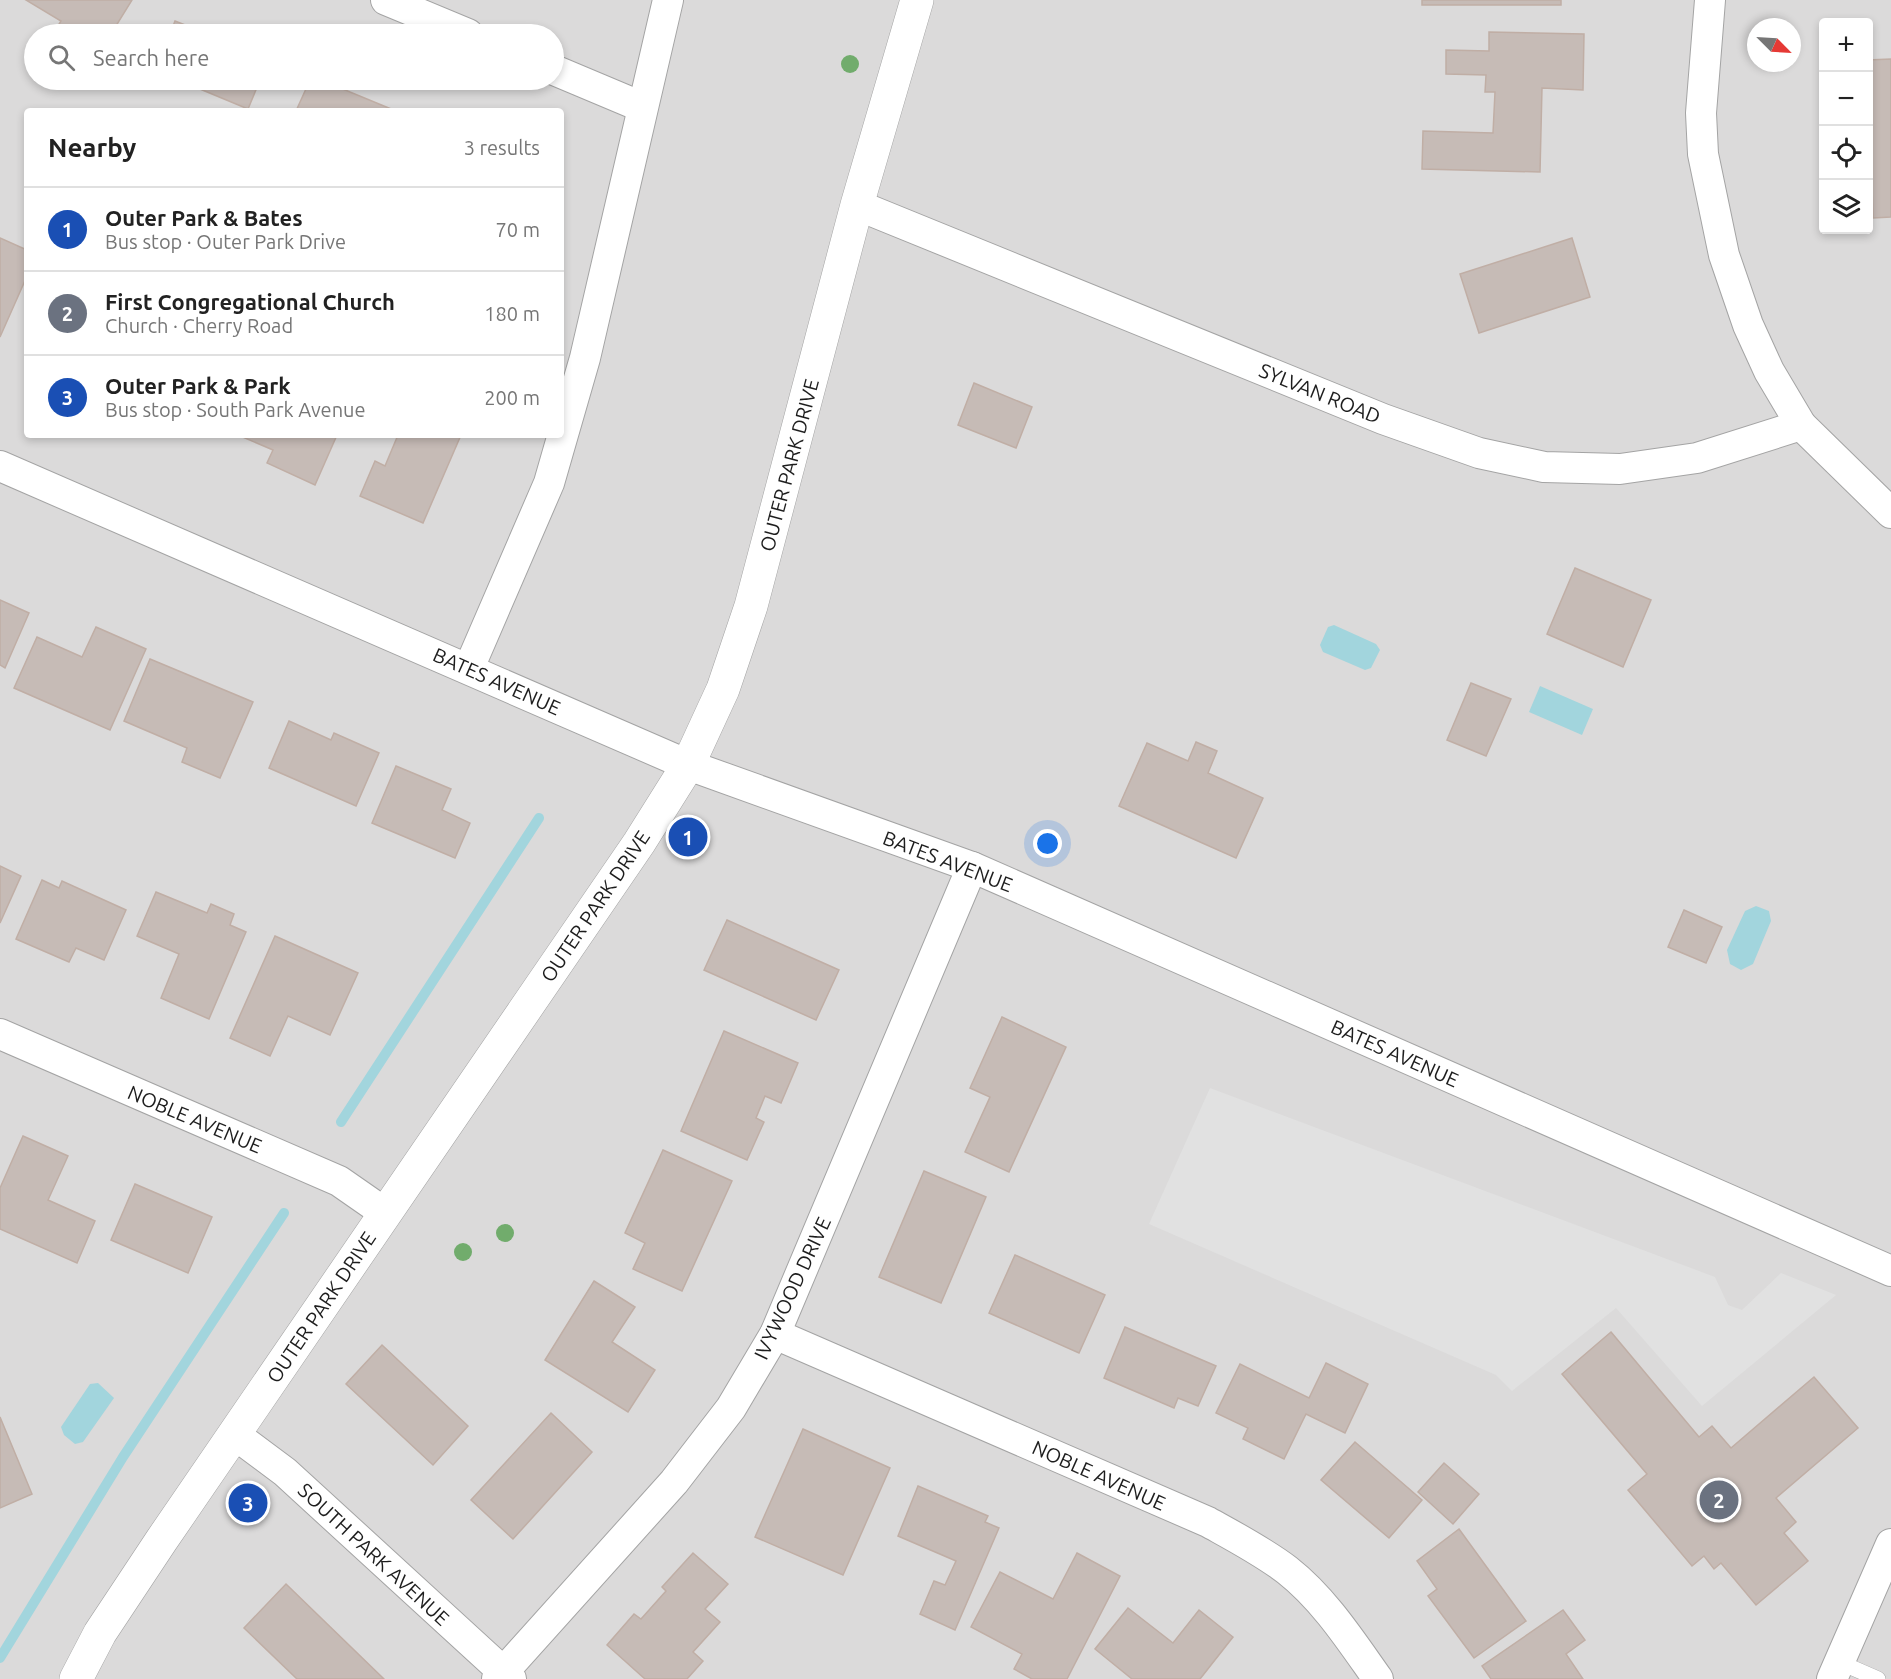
<!DOCTYPE html>
<meta charset="utf-8">
<style>
body{margin:0;font-family:Ubuntu,sans-serif;background:#f6f6f6;color:#222}
.controls{position:absolute;right:18px;top:18px;display:grid;overflow:hidden;border-radius:6px;box-shadow:0 3px 9px #0003}
.controls button{width:54px;height:54px;display:grid;place-items:center;padding:0;border:0;border-bottom:2px solid #e0e0e0;background:#fff;color:#222;font:30px sans-serif}
.compass{position:absolute;left:1747px;top:18px;width:54px;height:54px;border-radius:50%;background:#fff;box-shadow:0 3px 9px #0003;rotate:114deg}
.you{position:absolute;left:1048px;top:844px;width:21px;height:21px;margin:-15px;border:4px solid #fff;border-radius:50%;background:#1a73e8;box-shadow:0 0 0 9px #1a73e833}
.badge{display:grid;place-items:center;width:39px;height:39px;border-radius:50%;background:#0f766e;color:#fff;font-size:20px;font-weight:700}
.pin{position:absolute;translate:-50% -50%;border:3px solid #fff;box-shadow:0 2px 6px #0006}
.list{margin:0;padding:0;list-style:none}
h2{display:flex;justify-content:space-between;align-items:center;height:78px;margin:0;padding:0 24px;font-size:26px}
h2 small{font-size:20px;font-weight:400;color:#767676}
.list li{display:grid;grid-template-columns:39px 1fr auto;gap:18px;align-items:center;box-sizing:border-box;height:84px;padding:0 24px;border-top:2px solid #e0e0e0}
.list b{display:block;font-size:22px;white-space:nowrap}
.list p{margin:0;font-size:20px;white-space:nowrap;color:#767676}
.list em{font-size:20px;font-style:normal;color:#767676}
.icon{flex:none;width:33px;height:33px;fill:none;stroke:currentColor;stroke-width:2;stroke-linecap:round;stroke-linejoin:round}
.map{position:relative;flex:none;width:1891px;height:1679px;overflow:hidden}
.search{position:absolute;background:#fff;box-shadow:0 3px 9px #0003;left:24px;top:24px;width:540px;height:66px;display:flex;align-items:center;gap:15px;box-sizing:border-box;padding:0 21px;border-radius:33px;color:#767676;font-size:22px}
.panel{position:absolute;background:#fff;box-shadow:0 3px 9px #0003;left:24px;top:108px;width:540px;height:330px;border-radius:6px}
.map>svg:first-child{display:block}
.residential{fill:#dbdada;fill-rule:evenodd}
.parking{fill:#e1e1e1}
.water{fill:#a2d5dd}
.lines{fill:none;stroke-linecap:round;stroke-linejoin:round}
.stream{stroke:#a2d5dd;stroke-width:10}
.building{fill:#c6bbb6;stroke:#c0aea5;stroke-width:1.5}
.service-casing{stroke:#a4a4a4;stroke-width:16}
.minor-casing{stroke:#a4a4a4;stroke-width:32}
.tertiary-casing{stroke:#a4a4a4;stroke-width:34}
.service{stroke:#fff;stroke-width:15}
.minor{stroke:#fff;stroke-width:30}
.tertiary{stroke:#fff;stroke-width:33}
.tree{fill:#71ac6c}
.labels{text-anchor:middle;dominant-baseline:central;stroke-width:6;stroke-linejoin:round;paint-order:stroke}
.street-label{font-size:20px;fill:#1d1d1d;stroke:#fff}
</style>
<div class="map">
<svg width="1891" height="1679" viewBox="0 0 1891 1679">
<rect width="100%" height="100%" fill="#eee9e2"/>
<path class="residential" d="M 0,0 L 1891,0 L 1891,1679 L 0,1679 ZM 1824,22 L 1868,22 L 1868,230 L 1824,230 ZM 1756,27 L 1792,27 L 1792,63 L 1756,63 ZM 34,34 L 554,34 L 554,80 L 34,80 ZM 27,111 L 561,111 L 561,435 L 27,435 Z"/>
<path class="parking" d="M 1210,1088 L 1715,1277 L 1728,1305 L 1742,1310 L 1781,1273 L 1836,1295 L 1702,1406 L 1616,1308 L 1512,1391 L 1496,1375 L 1149,1224 Z"/>
<g class="water">
<path d="M 1334,625 L 1376,644 L 1380,650 L 1371,668 L 1365,670 L 1323,652 L 1320,645 L 1328,627 Z"/>
<path d="M 1540,686 L 1593,709 L 1582,735 L 1529,712 Z"/>
<path d="M 1756,906 L 1769,911 L 1771,921 L 1753,964 L 1741,970 L 1730,964 L 1727,950 L 1745,911 Z"/>
<path d="M 98,1383 L 114,1398 L 83,1442 L 75,1444 L 64,1435 L 61,1427 L 90,1384 Z"/>
</g>
<g class="lines">
<g class="stream">
<path d="M 341,1122 L 539,818"/>
<path d="M 0,1658 L 123,1457 L 284,1213"/>
</g>
</g>
<g class="building">
<path d="M 26,0 L 132,0 L 111,34 L 53,34 L 61,21 Z"/>
<rect x="1422" y="0" width="139" height="5"/>
<path d="M 175,21 L 208,34 L 170,34 Z"/>
<path d="M 1489,32 L 1584,34 L 1583,90 L 1542,88 L 1540,172 L 1422,169 L 1423,131 L 1493,133 L 1495,92 L 1485,92 L 1486,75 L 1446,74 L 1446,50 L 1489,51 Z"/>
<path d="M 1891,59 L 1891,217 L 1873,218 L 1868,60 Z"/>
<path d="M 190,80 L 260,80 L 248,109 L 188,84 Z"/>
<path d="M 310,80 L 321,80 L 396,111 L 296,111 Z"/>
<path d="M 0,238 L 27,250 L 27,276 L 0,337 Z"/>
<path d="M 1572,238 L 1590,297 L 1479,333 L 1460,274 Z"/>
<path d="M 974,383 L 1032,407 L 1016,448 L 958,425 Z"/>
<path d="M 238,435 L 337,435 L 315,485 L 267,463 L 273,450 Z"/>
<path d="M 398,435 L 461,435 L 423,523 L 360,496 L 375,461 L 385,466 Z"/>
<path d="M 1575,568 L 1651,600 L 1623,667 L 1547,634 Z"/>
<path d="M 0,600 L 29,613 L 5,668 L 0,665 Z"/>
<path d="M 96,627 L 146,649 L 110,730 L 14,688 L 37,637 L 82,657 Z"/>
<path d="M 150,659 L 253,702 L 220,778 L 182,762 L 187,748 L 124,721 Z"/>
<path d="M 1471,683 L 1511,699 L 1486,756 L 1447,740 Z"/>
<path d="M 289,721 L 331,740 L 334,733 L 379,753 L 356,806 L 269,768 Z"/>
<path d="M 1196,742 L 1217,751 L 1208,773 L 1263,798 L 1236,858 L 1119,806 L 1147,743 L 1188,761 Z"/>
<path d="M 396,766 L 451,789 L 442,810 L 470,823 L 455,858 L 372,823 Z"/>
<path d="M 0,866 L 21,876 L 0,923 Z"/>
<path d="M 42,880 L 59,888 L 62,881 L 126,910 L 104,960 L 76,948 L 69,962 L 16,939 Z"/>
<path d="M 156,892 L 207,913 L 211,904 L 234,914 L 230,925 L 246,932 L 209,1019 L 161,998 L 179,954 L 137,936 Z"/>
<path d="M 1684,910 L 1722,927 L 1706,963 L 1668,947 Z"/>
<path d="M 727,920 L 839,970 L 816,1020 L 704,970 Z"/>
<path d="M 275,936 L 358,973 L 330,1035 L 288,1016 L 270,1056 L 230,1038 Z"/>
<path d="M 1002,1017 L 1066,1047 L 1009,1172 L 965,1152 L 990,1097 L 970,1088 Z"/>
<path d="M 724,1031 L 798,1063 L 781,1103 L 765,1096 L 756,1118 L 764,1122 L 747,1160 L 681,1131 Z"/>
<path d="M 23,1136 L 68,1156 L 48,1200 L 95,1221 L 77,1263 L 0,1229 L 0,1188 Z"/>
<path d="M 663,1150 L 732,1181 L 682,1291 L 633,1269 L 645,1243 L 625,1233 Z"/>
<path d="M 924,1171 L 986,1197 L 941,1303 L 879,1277 Z"/>
<path d="M 135,1184 L 212,1217 L 188,1273 L 111,1240 Z"/>
<path d="M 1015,1255 L 1105,1295 L 1079,1353 L 989,1313 Z"/>
<path d="M 594,1281 L 635,1307 L 612,1342 L 655,1370 L 628,1412 L 545,1360 Z"/>
<path d="M 1125,1327 L 1216,1366 L 1198,1406 L 1178,1398 L 1174,1408 L 1104,1378 Z"/>
<path d="M 1611,1332 L 1699,1437 L 1712,1426 L 1731,1448 L 1814,1377 L 1858,1428 L 1776,1498 L 1796,1522 L 1784,1533 L 1808,1561 L 1756,1605 L 1721,1563 L 1714,1569 L 1704,1556 L 1692,1566 L 1628,1490 L 1647,1474 L 1562,1374 Z"/>
<path d="M 382,1345 L 468,1426 L 433,1465 L 346,1384 Z"/>
<path d="M 1326,1363 L 1368,1384 L 1345,1433 L 1306,1414 L 1284,1459 L 1243,1439 L 1248,1428 L 1216,1413 L 1240,1364 L 1309,1398 Z"/>
<path d="M 551,1413 L 592,1452 L 513,1539 L 471,1500 Z"/>
<path d="M 0,1417 L 32,1494 L 0,1508 Z"/>
<path d="M 803,1429 L 890,1468 L 843,1575 L 755,1537 Z"/>
<path d="M 1355,1442 L 1422,1500 L 1389,1538 L 1321,1480 Z"/>
<path d="M 1444,1463 L 1479,1494 L 1453,1524 L 1418,1492 Z"/>
<path d="M 918,1486 L 988,1516 L 985,1522 L 999,1528 L 955,1630 L 920,1614 L 934,1581 L 945,1585 L 956,1561 L 898,1536 Z"/>
<path d="M 1459,1529 L 1526,1621 L 1474,1658 L 1428,1596 L 1437,1589 L 1417,1561 Z"/>
<path d="M 693,1553 L 728,1584 L 705,1609 L 720,1622 L 693,1652 L 703,1661 L 687,1679 L 645,1679 L 607,1645 L 634,1614 L 641,1619 L 666,1591 L 662,1587 Z"/>
<path d="M 1077,1553 L 1120,1576 L 1067,1679 L 1032,1679 L 1014,1669 L 1022,1654 L 971,1627 L 1000,1572 L 1053,1599 Z"/>
<path d="M 286,1584 L 384,1679 L 297,1679 L 244,1628 Z"/>
<path d="M 1128,1608 L 1173,1643 L 1199,1610 L 1233,1637 L 1200,1679 L 1132,1679 L 1095,1649 Z"/>
<path d="M 1563,1610 L 1585,1640 L 1566,1654 L 1583,1679 L 1491,1679 L 1482,1666 Z"/>
</g>
<g class="lines">
<defs>
<path id="service" d="M 1839,1662 L 1878,1679"/>
<g id="minor">
<path d="M 386,0 L 468,34"/>
<path d="M 1710,0 L 1701,113 L 1703,154 L 1724,255 L 1748,325 L 1769,371 L 1801,425 L 1891,513"/>
<path d="M 554,70 L 642,107"/>
<path d="M 857,205 L 1383,419 L 1479,453 L 1544,467 L 1620,469 L 1697,458 L 1801,425"/>
<path d="M 0,466 L 688,765 L 972,867 L 1891,1271"/>
<path d="M 469,668 L 549,483 L 585,358 L 668,0"/>
<path d="M 0,1034 L 339,1181 L 385,1213"/>
<path d="M 775,1334 L 1208,1522 C 1235,1537 1262,1551 1287,1570 C 1324,1599 1351,1641 1378,1679"/>
<path d="M 234,1434 L 285,1472 L 511,1679"/>
<path d="M 497,1679 L 674,1482 L 731,1408 L 775,1334 L 972,867"/>
<path d="M 1832,1679 L 1891,1544"/>
</g>
<path id="tertiary" d="M 76,1679 L 100,1633 L 161,1541 L 639,843 L 688,765 L 723,689 L 751,606 L 857,205 L 917,0"/>
</defs>
<use href="#service" class="service-casing"/>
<use href="#minor" class="minor-casing"/>
<use href="#tertiary" class="tertiary-casing"/>
<use href="#service" class="service"/>
<use href="#minor" class="minor"/>
<use href="#tertiary" class="tertiary"/>
</g>
<g class="tree">
<circle cx="850" cy="64" r="9"/>
<circle cx="505" cy="1233" r="9"/>
<circle cx="463" cy="1252" r="9"/>
</g>
<g class="labels">
<g class="street-label">
<text transform="translate(1320 393) rotate(22)">SYLVAN ROAD</text>
<text transform="translate(789 465) rotate(-75)">OUTER PARK DRIVE</text>
<text transform="translate(497 681) rotate(24)">BATES AVENUE</text>
<text transform="translate(948 861) rotate(21)">BATES AVENUE</text>
<text transform="translate(595 906) rotate(-56)">OUTER PARK DRIVE</text>
<text transform="translate(1395 1053) rotate(24)">BATES AVENUE</text>
<text transform="translate(195 1119) rotate(23)">NOBLE AVENUE</text>
<text transform="translate(792 1288) rotate(-65)">IVYWOOD DRIVE</text>
<text transform="translate(321 1307) rotate(-56)">OUTER PARK DRIVE</text>
<text transform="translate(1099 1475) rotate(24)">NOBLE AVENUE</text>
<text transform="translate(374 1554) rotate(43)">SOUTH PARK AVENUE</text>
</g>
</g>
</svg>
<div class="controls">
<button>+</button>
<button>−</button>
<button><svg class="icon" aria-label="locate" viewBox="0 0 24 24"><circle cx="12" cy="12" r="6"/><path d="M12 2v4M12 18v4M2 12h4M18 12h4"/></svg></button>
<button><svg class="icon" aria-label="layers" viewBox="0 0 24 24"><path d="M12 4l9 5-9 5-9-5zM3 14l9 5 9-5"/></svg></button>
</div>
<svg class="compass" viewBox="-18 -18 36 36"><path d="M0-13l5 13h-10z" fill="#e53935"/><path d="M0 13l5-13h-10z" fill="#767676"/></svg>
<div class="you"></div>
<div class="pin badge" style="left:688px;top:837px;background:#1a4fb4">1</div>
<div class="pin badge" style="left:1719px;top:1500px;background:#6b7280">2</div>
<div class="pin badge" style="left:248px;top:1503px;background:#1a4fb4">3</div>
<div class="search"><svg class="icon" aria-label="search" viewBox="0 0 24 24"><circle cx="10" cy="10" r="6"/><path d="M15 15l6 6"/></svg>Search here</div>
<section class="panel">
<h2>Nearby<small>3 results</small></h2>
<ul class="list">
<li><span class="badge" style="background:#1a4fb4">1</span><div><b>Outer Park &amp; Bates</b><p>Bus stop · Outer Park Drive</p></div><em>70 m</em></li>
<li><span class="badge" style="background:#6b7280">2</span><div><b>First Congregational Church</b><p>Church · Cherry Road</p></div><em>180 m</em></li>
<li><span class="badge" style="background:#1a4fb4">3</span><div><b>Outer Park &amp; Park</b><p>Bus stop · South Park Avenue</p></div><em>200 m</em></li>
</ul>
</section>
</div>
